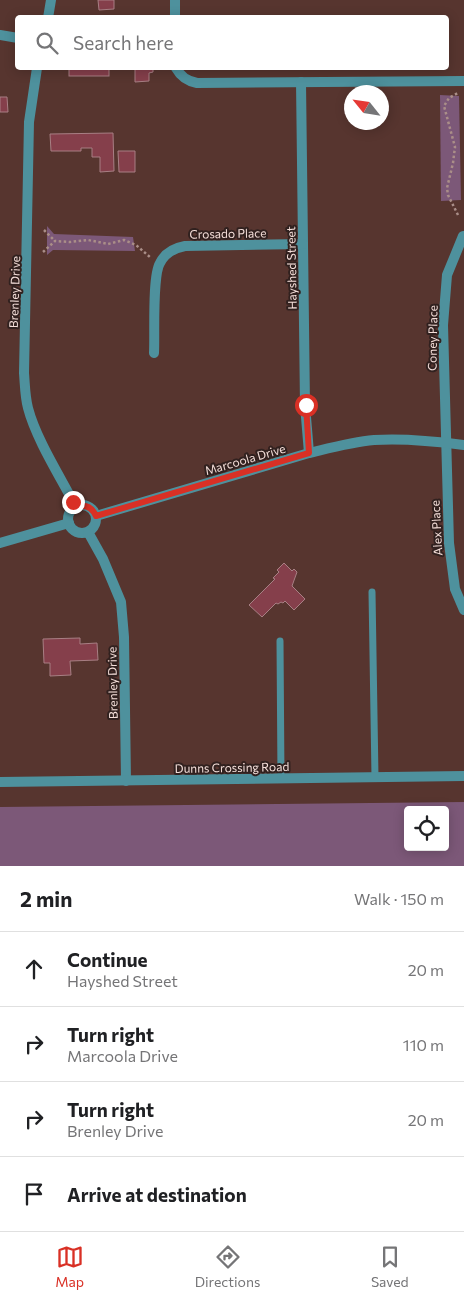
<!DOCTYPE html>
<meta charset="utf-8">
<style>
body{margin:0;font-family:Commissioner,sans-serif;background:#f2f2f2;color:#202124}
.controls{position:absolute;right:15px;bottom:15px;display:grid;overflow:hidden;border-radius:5px;box-shadow:0 2px 12px #0003}
.controls button{width:45px;height:45px;display:grid;place-items:center;padding:0;border:0;border-bottom:1px solid #e0e0e0;background:#fff;color:#202124;font:25px sans-serif}
.compass{position:absolute;left:344px;top:85px;width:45px;height:45px;border-radius:50%;background:#fff;box-shadow:0 2px 12px #0003;rotate:300deg}
.stop{position:absolute;width:15px;height:15px;margin:-11px;border:4px solid #d93025;border-radius:50%;background:#fff}
.stop.end{background:#d93025;border-color:#fff;box-shadow:0 1px 5px #0008}
.list{margin:0;padding:0;list-style:none}
h2{display:flex;justify-content:space-between;align-items:center;height:65px;margin:0;padding:0 20px;font-size:21px}
h2 small{font-size:16px;font-weight:400;color:#757577}
.list li{display:grid;grid-template-columns:32px 1fr auto;gap:15px;align-items:center;box-sizing:border-box;height:75px;padding:0 20px;border-top:1px solid #e0e0e0}
.list b{display:block;font-size:19px;white-space:nowrap}
.list p{margin:0;font-size:16px;white-space:nowrap;color:#757577}
.list em{font-size:16px;font-style:normal;color:#757577}
.icon{flex:none;width:28px;height:28px;fill:none;stroke:currentColor;stroke-width:2;stroke-linecap:round;stroke-linejoin:round}
.map{position:relative;flex:none;width:464px;height:866px;overflow:hidden}
.search{position:absolute;background:#fff;box-shadow:0 2px 12px #0003;left:15px;right:15px;top:15px;height:55px;display:flex;align-items:center;gap:12px;box-sizing:border-box;padding:0 18px;border-radius:5px;color:#757577;font-size:19px}
.sheet{height:365px;background:#fff}
nav{display:flex;justify-content:space-around;align-items:center;box-sizing:border-box;height:70px;border-top:1px solid #e0e0e0;background:#fff;font-size:14px;color:#757577}
nav a{display:grid;justify-items:center;gap:2px}
nav .on{color:#d93025}
.map>svg:first-child{display:block}
.green{fill:#7c5878;fill-rule:evenodd}
.building{fill:#853f4b;stroke:#a87f84}
.lines{fill:none;stroke-linecap:round;stroke-linejoin:round}
.path{stroke:#aa8e88;stroke-width:2.5;stroke-dasharray:2.5 2.5;stroke-linecap:butt}
.service{stroke:#4e919d;stroke-width:7}
.minor{stroke:#4e919d;stroke-width:10}
.tertiary{stroke:#4e919d;stroke-width:10}
.route{stroke:#d93025;stroke-width:6}
.labels{text-anchor:middle;dominant-baseline:central;stroke-width:4;stroke-linejoin:round;paint-order:stroke}
.street-label{font-size:12px;fill:#f5dfda;stroke:#31211f}
</style>
<div class="map">
<svg width="464" height="866" viewBox="0 0 464 866">
<rect width="100%" height="100%" fill="#57352f"/>
<g class="green">
<path d="M 440,95 L 459,96 L 461,200 L 441,201 Z"/>
<path d="M 47,226 L 54,234 L 133,237 L 135,251 L 53,250 L 47,255 Z"/>
<path d="M 464,802 L 464,866 L 0,866 L 0,807 ZM 408,810 L 445,810 L 445,847 L 408,847 Z"/>
</g>
<g class="building">
<path d="M 98,0 L 114,0 L 114,9 L 99,10 Z"/>
<rect x="69" y="68" width="40" height="8"/>
<path d="M 135,68 L 153,68 L 153,72 L 149,73 L 149,81 L 135,82 Z"/>
<path d="M 0,97 L 7,97 L 8,112 L 0,112 Z"/>
<path d="M 113,133 L 114,171 L 100,172 L 100,157 L 92,157 L 92,148 L 81,148 L 81,151 L 51,151 L 50,134 Z"/>
<path d="M 118,151 L 135,151 L 135,172 L 119,172 Z"/>
<path d="M 284,563 L 292,571 L 294,569 L 297,572 L 292,586 L 305,599 L 294,610 L 285,601 L 283,603 L 281,602 L 278,604 L 276,603 L 262,617 L 249,605 L 275,579 L 273,578 L 279,572 L 277,570 Z"/>
<path d="M 80,638 L 80,644 L 97,643 L 98,660 L 70,661 L 71,675 L 50,676 L 50,663 L 44,663 L 43,639 Z"/>
</g>
<g class="lines">
<g class="path">
<path d="M 458,215 L 448,195 L 447,188 L 453,163 L 455,147 L 444,106 L 449,98 L 458,93"/>
<path d="M 44,230 L 55,241"/>
<path d="M 43,252 L 55,241 L 70,242 L 88,240 L 108,244 L 124,240 L 136,245 L 151,258"/>
</g>
<g class="service">
<path d="M 372,592 L 375,777"/>
<path d="M 280,641 L 281,778"/>
</g>
<g class="minor">
<path d="M 175,0 L 175,18"/>
<path d="M 48,18 L 51,0"/>
<path d="M 0,35 L 18,38"/>
<path d="M 37,68 L 29,122 L 24,373 C 25,385 25,397 28,408 C 36,439 61,478 76,507"/>
<path d="M 176,68 C 181,77 187,81 197,83 L 464,81"/>
<path d="M 301,82 L 305,405 L 309,453"/>
<path d="M 463,236 L 447,275 L 443,325 L 449,543 L 455,589 L 464,610"/>
<path d="M 154,353 C 155,334 152,276 160,263 C 165,253 174,248 185,246 L 303,244"/>
<circle cx="82" cy="519" r="14"/>
<path d="M 96,516 L 309,453 C 330,448 352,442 374,440 C 404,438 434,441 464,445"/>
<path d="M 88,532 L 103,559 L 121,602 L 124,637 L 126,781"/>
<path d="M 0,543 L 69,523"/>
</g>
<path class="tertiary" d="M 0,782 L 464,776"/>
</g>
<g class="lines">
<path class="route" d="M 73,502 L 76,507 C 85,504 92,507 96,516 L 309,453 L 306,405"/>
</g>
<g class="labels">
<g class="street-label">
<text transform="translate(228 233) rotate(-1)">Crosado Place</text>
<text transform="translate(291 268) rotate(-91)">Hayshed Street</text>
<text transform="translate(14 292) rotate(-88)">Brenley Drive</text>
<text transform="translate(432 338) rotate(-89)">Coney Place</text>
<text transform="translate(245 459) rotate(-16)">Marcoola Drive</text>
<text transform="translate(436 528) rotate(-93)">Alex Place</text>
<text transform="translate(112 683) rotate(-91)">Brenley Drive</text>
<text transform="translate(232 767) rotate(-1)">Dunns Crossing Road</text>
</g>
</g>
</svg>
<div class="controls">
<button><svg class="icon" aria-label="locate" viewBox="0 0 24 24"><circle cx="12" cy="12" r="6"/><path d="M12 2v4M12 18v4M2 12h4M18 12h4"/></svg></button>
</div>
<svg class="compass" viewBox="-18 -18 36 36"><path d="M0-13l5 13h-10z" fill="#e53935"/><path d="M0 13l5-13h-10z" fill="#757577"/></svg>
<div class="stop" style="left:306px;top:405px"></div>
<div class="stop end" style="left:73px;top:502px"></div>
<div class="search"><svg class="icon" aria-label="search" viewBox="0 0 24 24"><circle cx="10" cy="10" r="6"/><path d="M15 15l6 6"/></svg>Search here</div>
</div>
<section class="sheet">
<h2>2 min<small>Walk · 150 m</small></h2>
<ul class="list">
<li><svg class="icon" aria-label="ahead" viewBox="0 0 24 24"><path d="M12 20V5M6 11l6-6 6 6"/></svg><div><b>Continue</b><p>Hayshed Street</p></div><em>20 m</em></li>
<li><svg class="icon" aria-label="right" viewBox="0 0 24 24"><path d="M7 20v-9h11M14 6l5 5-5 5"/></svg><div><b>Turn right</b><p>Marcoola Drive</p></div><em>110 m</em></li>
<li><svg class="icon" aria-label="right" viewBox="0 0 24 24"><path d="M7 20v-9h11M14 6l5 5-5 5"/></svg><div><b>Turn right</b><p>Brenley Drive</p></div><em>20 m</em></li>
<li><svg class="icon" aria-label="arrive" viewBox="0 0 24 24"><path d="M6 21V4h12l-3 4 3 4H6"/></svg><div><b>Arrive at destination</b></div></li>
</ul>
</section>
<nav>
<a class="on"><svg class="icon" aria-label="map" viewBox="0 0 24 24"><path d="M3 6l6-2 6 2 6-2v14l-6 2-6-2-6 2zM9 4v14M15 6v14"/></svg>Map</a>
<a><svg class="icon" aria-label="directions" viewBox="0 0 24 24"><path d="M12 3l9 9-9 9-9-9zM9 14v-3h6M13 9l2 2-2 2"/></svg>Directions</a>
<a><svg class="icon" aria-label="saved" viewBox="0 0 24 24"><path d="M7 4h10v16l-5-4-5 4z"/></svg>Saved</a>
</nav>
